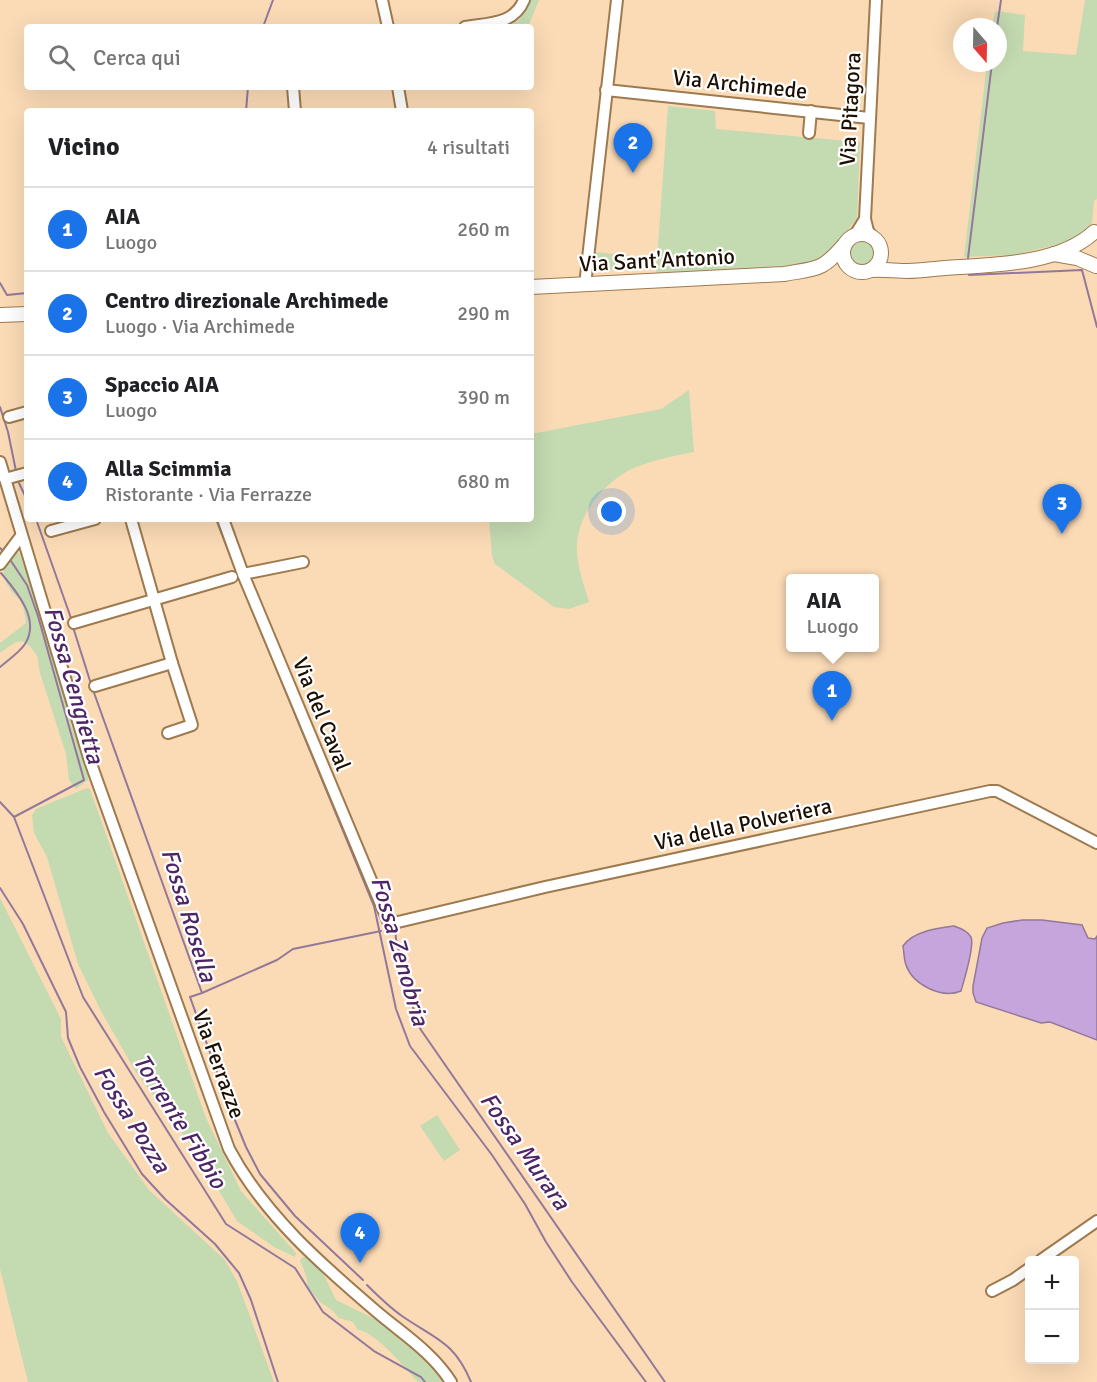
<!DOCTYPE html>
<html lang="it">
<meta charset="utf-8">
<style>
body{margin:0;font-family:Signika,sans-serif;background:#f2f2f2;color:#202124}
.controls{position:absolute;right:18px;bottom:18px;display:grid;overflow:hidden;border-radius:6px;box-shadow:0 6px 24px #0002}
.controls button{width:54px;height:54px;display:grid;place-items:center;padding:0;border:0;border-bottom:2px solid #e0e0e0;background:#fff;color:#202124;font:30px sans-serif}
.compass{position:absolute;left:953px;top:18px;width:54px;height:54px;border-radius:50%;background:#fff;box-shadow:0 6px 24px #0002;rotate:160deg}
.you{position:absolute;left:612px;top:512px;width:21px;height:21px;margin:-15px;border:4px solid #fff;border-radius:50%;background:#1a73e8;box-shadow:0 0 0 9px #1a73e833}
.badge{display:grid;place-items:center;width:39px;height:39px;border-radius:50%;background:#1a73e8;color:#fff;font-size:20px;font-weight:700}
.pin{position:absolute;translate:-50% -50px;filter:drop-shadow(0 2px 3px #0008)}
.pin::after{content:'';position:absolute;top:32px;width:21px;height:18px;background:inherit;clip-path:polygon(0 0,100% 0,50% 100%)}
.popup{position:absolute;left:786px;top:574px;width:93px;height:78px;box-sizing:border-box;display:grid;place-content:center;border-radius:6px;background:#fff;filter:drop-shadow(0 2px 4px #0005);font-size:20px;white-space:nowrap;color:#757577}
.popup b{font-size:22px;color:#202124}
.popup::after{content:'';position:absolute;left:50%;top:100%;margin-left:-12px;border:12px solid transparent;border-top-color:#fff}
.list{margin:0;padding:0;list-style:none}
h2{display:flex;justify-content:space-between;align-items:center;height:78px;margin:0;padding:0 24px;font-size:26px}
h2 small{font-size:20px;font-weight:400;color:#757577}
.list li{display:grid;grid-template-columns:39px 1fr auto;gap:18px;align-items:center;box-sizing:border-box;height:84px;padding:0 24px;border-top:2px solid #e0e0e0}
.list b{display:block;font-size:22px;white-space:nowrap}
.list p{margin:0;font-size:20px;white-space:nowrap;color:#757577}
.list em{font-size:20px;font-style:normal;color:#757577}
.icon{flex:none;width:33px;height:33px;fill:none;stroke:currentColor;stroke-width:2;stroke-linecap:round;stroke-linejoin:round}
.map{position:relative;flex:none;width:1097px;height:1382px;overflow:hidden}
.search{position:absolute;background:#fff;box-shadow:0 6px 24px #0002;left:24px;top:24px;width:510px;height:66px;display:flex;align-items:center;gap:15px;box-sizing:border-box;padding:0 21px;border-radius:6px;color:#757577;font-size:22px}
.panel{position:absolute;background:#fff;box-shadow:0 6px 24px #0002;left:24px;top:108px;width:510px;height:414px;border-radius:6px}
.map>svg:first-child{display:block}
.green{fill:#c4dab0}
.water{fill:#c5a5dc;stroke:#93789a;stroke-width:1.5}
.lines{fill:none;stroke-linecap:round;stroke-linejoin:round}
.stream{stroke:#93789a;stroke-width:2}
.minor-casing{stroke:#9e7a4e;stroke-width:14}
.major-casing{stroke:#9e7a4e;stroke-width:16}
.minor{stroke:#fff;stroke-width:10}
.major{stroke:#fff;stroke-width:14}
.labels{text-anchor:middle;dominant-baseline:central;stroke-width:4.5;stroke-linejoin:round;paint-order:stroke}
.street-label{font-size:22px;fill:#1d0f01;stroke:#fff}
.water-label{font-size:24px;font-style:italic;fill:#4e2567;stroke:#fff}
</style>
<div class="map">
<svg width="1097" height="1382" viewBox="0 0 1097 1382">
<rect width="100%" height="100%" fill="#fbdbb6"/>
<g class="green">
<path d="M 528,0 L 539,0 L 528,27 L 507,27 L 520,19 Z"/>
<path d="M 1085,0 L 1097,0 L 1097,199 L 1094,201 L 1092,223 L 1071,241 L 1015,255 L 964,257 L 987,63 L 998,63 L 998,27 L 992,27 L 995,11 L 1025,15 L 1023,51 L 1076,55 Z"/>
<path d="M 668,106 L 715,111 L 716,129 L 860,142 L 857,219 L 827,254 L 810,264 L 656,274 Z"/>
<circle cx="863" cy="255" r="13"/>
<path d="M 596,252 L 650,258 L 649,269 L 591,270 L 591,267 L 594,266 Z"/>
<path d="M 689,390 L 694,452 C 676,455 641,463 626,472 C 599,488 575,519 577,552 C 578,569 584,585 589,602 L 569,609 L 554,607 L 495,564 L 492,556 L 489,519 L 531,519 L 531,434 L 661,409 Z"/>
<path d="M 16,551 L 19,553 L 27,573 L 68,706 L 71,725 L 89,769 L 88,780 L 76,789 L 69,780 L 66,754 L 40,673 L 37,656 L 30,646 L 22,641 L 14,643 L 0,653 L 0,643 L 26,623 C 25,615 24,606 19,599 C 17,596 14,595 12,592 C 0,575 0,565 16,551 Z"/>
<path d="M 87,788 L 90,789 L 206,1118 L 241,1191 L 296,1253 L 295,1257 L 274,1247 L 237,1221 L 194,1149 L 137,1074 L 101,1011 L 78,964 L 47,857 L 34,833 L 32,815 L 36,809 Z"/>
<path d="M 0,898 L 61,1019 L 61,1037 L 108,1133 L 149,1190 L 224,1259 L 237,1281 L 274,1382 L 28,1382 L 0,1269 Z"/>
<path d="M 437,1115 L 460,1150 L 444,1161 L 420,1126 Z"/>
<path d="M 303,1257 L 312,1257 L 321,1269 L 336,1300 L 377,1320 L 419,1355 L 445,1382 L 418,1382 C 406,1369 375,1331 358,1330 L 353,1322 L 339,1318 L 332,1310 L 320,1302 L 308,1287 L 306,1275 L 300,1260 Z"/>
</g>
<g class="water">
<path d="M 1022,920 L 1042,920 L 1082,925 L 1088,938 L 1095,939 L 1097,936 L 1097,1040 L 1050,1022 L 1041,1023 L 976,1002 L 973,993 L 973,986 L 982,938 L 987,928 L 1003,923 Z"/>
<path d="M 954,926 C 960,928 968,931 971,937 C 975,946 964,980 961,991 C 942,999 913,985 906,965 C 904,960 904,952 903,946 C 913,931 938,928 954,926 Z"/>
</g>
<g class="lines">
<g class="stream">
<path d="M 263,27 L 273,0"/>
<path d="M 997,27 L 1001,0"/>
<path d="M 246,111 L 248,87"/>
<path d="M 968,258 L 992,63"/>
<path d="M 969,275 L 1082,270 L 1097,327"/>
<path d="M 0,283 L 7,295 L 27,293"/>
<path d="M 0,407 L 8,432 L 16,471"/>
<path d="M 19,483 L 27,500"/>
<path d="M 36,519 L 72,621"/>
<path d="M 216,519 L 233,563"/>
<path d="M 0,548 L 3,551"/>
<path d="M 11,561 L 27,585 L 38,616 L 84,780 L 14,817"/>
<path d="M 243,588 L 374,906 L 396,1009 L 410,1046 L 492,1155 L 525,1204 L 546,1242 L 572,1282 L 646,1382"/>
<path d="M 73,627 L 91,684"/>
<path d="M 0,667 C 8,660 19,653 25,644 C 41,619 16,591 1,573"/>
<path d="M 93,690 L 202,993 L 190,997 L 230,1108 L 246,1147 L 260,1174 L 295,1216 L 363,1280"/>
<path d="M 0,802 L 14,817 L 83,997 L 226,1224 L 295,1268 L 323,1312 L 374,1351 L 421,1377 L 425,1382"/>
<path d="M 0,888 L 23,924 L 66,1012 L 68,1038 L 80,1067 L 104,1112 L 142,1174 L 165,1199 L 215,1244 L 239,1273 L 251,1300 L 278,1382"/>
<path d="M 390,929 L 395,928 L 396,939 L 416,1019 L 421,1030 L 665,1382"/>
<path d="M 202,993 L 277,960 L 293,949 L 381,931"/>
<path d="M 367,1285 C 378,1296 389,1307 402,1316 C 435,1339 454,1341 471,1382"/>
</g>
<defs>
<g id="minor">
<path d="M 382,0 L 388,27"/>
<path d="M 465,27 C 488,23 514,25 524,0"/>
<path d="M 293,87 L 295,111"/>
<path d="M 398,87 L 402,111"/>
<path d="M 606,90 L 869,118"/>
<path d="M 809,133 L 811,111"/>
<path d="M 855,235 L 865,219"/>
<path d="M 872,236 L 868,231 L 865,219 L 876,0"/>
<path d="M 585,285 L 617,0"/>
<path d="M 9,417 L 27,412"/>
<path d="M 0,462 L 90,761 L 229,1149 C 264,1215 322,1265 377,1312 C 403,1334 433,1353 451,1382"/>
<path d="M 5,479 L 27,473"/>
<path d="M 131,519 L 172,663 L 192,725 L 168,733"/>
<path d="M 223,519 L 243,574 L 388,921 L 398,922 L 545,887 L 990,791 L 997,791 L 1097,843"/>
<path d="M 51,531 L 95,519"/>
<path d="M 0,564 L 21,536"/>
<path d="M 243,574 L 303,562"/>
<path d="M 74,623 L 232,577"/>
<path d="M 95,686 L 172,663"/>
<path d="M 1041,1260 L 1097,1221"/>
<path d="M 992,1291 L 1013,1280 L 1030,1268"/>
</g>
<g id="major">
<circle cx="862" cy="253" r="19"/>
<path d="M 1054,254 L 1077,258 L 1096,266"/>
<path d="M 871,270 C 883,269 896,271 908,271 C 920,271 932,269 945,268 C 990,265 1059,265 1094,232"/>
<path d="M 531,287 L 784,274 C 818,268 822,271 845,244"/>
<path d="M 0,315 L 27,314"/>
</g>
</defs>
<use href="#minor" class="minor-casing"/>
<use href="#major" class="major-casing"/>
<use href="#minor" class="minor"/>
<use href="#major" class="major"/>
</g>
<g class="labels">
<g class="street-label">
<text transform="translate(740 84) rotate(6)">Via Archimede</text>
<text transform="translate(850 109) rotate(-87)">Via Pitagora</text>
<text transform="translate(657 260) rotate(-3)">Via Sant'Antonio</text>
<text transform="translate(322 714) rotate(68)">Via del Caval</text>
<text transform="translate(743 824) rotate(-12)">Via della Polveriera</text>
<text transform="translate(219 1064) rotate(70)">Via Ferrazze</text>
</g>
<g class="water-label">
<text transform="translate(74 685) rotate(74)">Fossa Cengietta</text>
<text transform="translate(189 915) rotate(73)">Fossa Rosella</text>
<text transform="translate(400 951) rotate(74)">Fossa Zenobria</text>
<text transform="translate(132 1119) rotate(58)">Fossa Pozza</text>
<text transform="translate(180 1121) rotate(58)">Torrente Fibbio</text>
<text transform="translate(525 1151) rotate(55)">Fossa Murara</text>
</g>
</g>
</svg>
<div class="controls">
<button>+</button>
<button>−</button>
</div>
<svg class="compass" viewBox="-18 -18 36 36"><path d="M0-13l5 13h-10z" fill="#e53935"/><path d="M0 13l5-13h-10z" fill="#757577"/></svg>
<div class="you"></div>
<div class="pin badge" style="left:832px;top:721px">1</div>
<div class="popup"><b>AIA</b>Luogo</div>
<div class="pin badge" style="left:633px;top:173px">2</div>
<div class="pin badge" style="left:1062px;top:534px">3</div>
<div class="pin badge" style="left:360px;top:1263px">4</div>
<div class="search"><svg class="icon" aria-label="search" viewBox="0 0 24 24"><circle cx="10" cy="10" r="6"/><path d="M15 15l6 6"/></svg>Cerca qui</div>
<section class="panel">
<h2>Vicino<small>4 risultati</small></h2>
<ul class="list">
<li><span class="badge">1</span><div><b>AIA</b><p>Luogo</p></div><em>260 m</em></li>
<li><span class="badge">2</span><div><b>Centro direzionale Archimede</b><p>Luogo · Via Archimede</p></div><em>290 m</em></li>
<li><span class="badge">3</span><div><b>Spaccio AIA</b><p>Luogo</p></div><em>390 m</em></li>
<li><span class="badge">4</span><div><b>Alla Scimmia</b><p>Ristorante · Via Ferrazze</p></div><em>680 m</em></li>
</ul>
</section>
</div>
